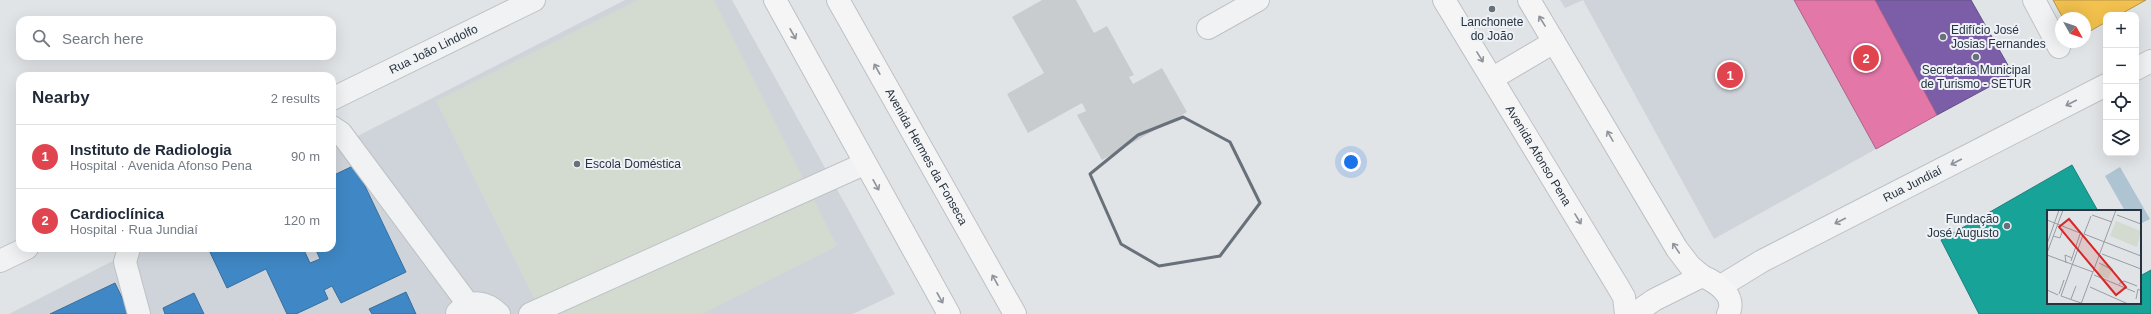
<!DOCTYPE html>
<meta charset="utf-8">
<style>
body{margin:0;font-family:Arial,sans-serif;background:#f2f2f3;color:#1f2937}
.controls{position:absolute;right:12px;top:12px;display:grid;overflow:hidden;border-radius:8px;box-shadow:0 4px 16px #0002}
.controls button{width:36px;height:36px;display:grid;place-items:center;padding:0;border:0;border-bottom:1px solid #e0e1e3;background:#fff;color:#1f2937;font:20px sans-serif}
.compass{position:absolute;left:2055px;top:12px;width:36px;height:36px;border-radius:50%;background:#fff;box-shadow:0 4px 16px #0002;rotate:130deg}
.you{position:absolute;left:1351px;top:162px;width:14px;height:14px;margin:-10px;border:3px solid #fff;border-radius:50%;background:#1a73e8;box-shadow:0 0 0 6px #1a73e833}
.badge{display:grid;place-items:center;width:26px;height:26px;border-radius:50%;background:#68717a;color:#fff;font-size:13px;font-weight:700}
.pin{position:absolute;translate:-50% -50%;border:2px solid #fff;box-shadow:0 1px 4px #0006}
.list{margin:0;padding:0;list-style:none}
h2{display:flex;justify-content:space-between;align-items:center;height:52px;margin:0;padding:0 16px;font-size:17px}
h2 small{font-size:13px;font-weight:400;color:#747a83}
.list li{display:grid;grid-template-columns:26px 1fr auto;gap:12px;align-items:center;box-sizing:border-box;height:64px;padding:0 16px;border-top:1px solid #e0e1e3}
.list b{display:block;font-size:15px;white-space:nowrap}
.list p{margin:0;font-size:13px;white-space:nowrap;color:#747a83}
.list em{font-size:13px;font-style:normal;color:#747a83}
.icon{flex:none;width:22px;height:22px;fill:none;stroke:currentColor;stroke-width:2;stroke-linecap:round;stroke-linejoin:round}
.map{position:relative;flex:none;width:2151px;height:314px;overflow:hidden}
.search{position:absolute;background:#fff;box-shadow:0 4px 16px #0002;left:16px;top:16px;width:320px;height:44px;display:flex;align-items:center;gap:10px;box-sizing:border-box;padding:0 14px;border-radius:12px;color:#747a83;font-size:15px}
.panel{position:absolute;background:#fff;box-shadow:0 4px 16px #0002;left:16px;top:72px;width:320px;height:180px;border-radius:12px}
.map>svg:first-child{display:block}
.built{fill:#cfd4da}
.green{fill:#d3dbd1}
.water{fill:#aec4d3}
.homes{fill:#f2c14e;stroke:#b5964a}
.offices{fill:#7b5ea7;stroke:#625188}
.schools{fill:#3f88c5;stroke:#386e9d}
.health{fill:#e377a8;stroke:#ab6389}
.public{fill:#17a398;stroke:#1c817e}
.building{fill:#c9cccf}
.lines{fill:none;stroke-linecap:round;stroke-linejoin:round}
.minor-casing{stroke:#bfc2c5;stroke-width:24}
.major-casing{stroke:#bdc1c5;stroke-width:24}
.minor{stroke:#f0f2f3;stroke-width:22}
.major{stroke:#f5f5f6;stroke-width:22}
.oneway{stroke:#8e949b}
.oneway2{stroke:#8c929a}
.marked{fill:none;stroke:#68717a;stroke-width:3;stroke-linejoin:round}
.poi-dot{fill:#68717a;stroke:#eef2f6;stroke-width:1.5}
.labels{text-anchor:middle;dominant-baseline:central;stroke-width:4;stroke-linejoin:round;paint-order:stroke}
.poi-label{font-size:12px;fill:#273340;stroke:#eef2f6}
.street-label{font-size:12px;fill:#273340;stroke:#eef2f6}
.inset-road{fill:none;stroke:#979da4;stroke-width:1}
.view{fill:#d62828;fill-opacity:0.15;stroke:#d62828;stroke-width:2}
.inset-edge{fill:none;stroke:#273340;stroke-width:2}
</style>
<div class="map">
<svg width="2151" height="314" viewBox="0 0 2151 314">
<rect width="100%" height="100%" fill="#e1e4e7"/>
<g class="built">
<path d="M 625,0 L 732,0 L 895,294 L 853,314 L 9,314 L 138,248 L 332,248 L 332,149 Z"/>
<path d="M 1560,0 L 1583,0 L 1565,8 Z"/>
<path d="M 1583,0 L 1794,0 L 1876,149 L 1714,239 Z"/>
</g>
<path class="green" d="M 638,0 L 714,0 L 837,246 L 702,314 L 542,314 L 436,101 Z"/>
<path class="water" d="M 2120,167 L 2150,219 L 2140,224 L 2140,211 L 2125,211 L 2105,176 Z"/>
<path class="homes" d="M 2053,0 L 2146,0 L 2119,15 L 2106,15 L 2106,22 L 2085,34 L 2085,18 L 2063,18 Z"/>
<path class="offices" d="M 1875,0 L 1971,0 L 2013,74 L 1937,115 Z"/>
<g class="schools">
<path d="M 355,165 L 406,272 L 341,303 L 332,286 L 324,290 L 328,299 L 296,314 L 287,314 L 266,269 L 227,288 L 208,248 L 303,248 L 310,263 L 320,259 L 315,248 L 332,248 L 332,176 Z"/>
<path d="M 115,283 L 130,314 L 50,314 Z"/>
<path d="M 406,292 L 416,314 L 372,314 L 369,309 Z"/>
<path d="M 194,293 L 204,314 L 165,314 L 163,308 Z"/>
</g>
<path class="health" d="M 1794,0 L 1875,0 L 1937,115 L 1876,149 Z"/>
<path class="public" d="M 2072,165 L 2098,211 L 2048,211 L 2048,303 L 2140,303 L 2140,276 L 2151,270 L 2151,314 L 1979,314 L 1941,240 Z"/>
<path class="building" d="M 1042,0 L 1076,0 L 1094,33 L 1107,26 L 1134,75 L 1129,77 L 1133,84 L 1162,68 L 1187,112 L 1102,160 L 1077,115 L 1086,111 L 1082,103 L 1028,133 L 1007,94 L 1044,73 L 1012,17 Z"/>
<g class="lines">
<defs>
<g id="minor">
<path d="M 2034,0 L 2059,47"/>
<path d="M 1208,28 L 1258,0"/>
<path d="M 2136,69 L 2151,61"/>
<path id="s1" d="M 332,99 L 534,0"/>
<path d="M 332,127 L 341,133 L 468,304"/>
<path d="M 129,248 L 125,262 L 139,314"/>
<path d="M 0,261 L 27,248"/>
<path id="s2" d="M 1721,286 L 1762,261 L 2106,85"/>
<path d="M 457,313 C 470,298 487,302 499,314"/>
<path d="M 530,314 L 864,164"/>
</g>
<g id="major">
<path d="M 775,0 L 949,314"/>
<path id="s3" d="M 838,0 L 1015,314"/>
<path id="s4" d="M 1444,0 L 1617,285 L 1624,297 L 1626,314"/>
<path d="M 1529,0 L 1677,249 L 1690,266 L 1702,276"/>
<path d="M 1493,78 L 1554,42"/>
<path d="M 1634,314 L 1654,300 L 1702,276 C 1716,282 1738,296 1728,314"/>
</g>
</defs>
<use href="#minor" class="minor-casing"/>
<use href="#major" class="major-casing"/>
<use href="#minor" class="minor"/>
<use href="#major" class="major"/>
</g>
<defs><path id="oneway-shaft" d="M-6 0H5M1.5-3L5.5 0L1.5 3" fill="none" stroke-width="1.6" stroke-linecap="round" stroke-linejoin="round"/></defs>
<g class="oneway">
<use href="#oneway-shaft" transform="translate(1542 21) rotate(-122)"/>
<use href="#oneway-shaft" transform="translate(793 34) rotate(61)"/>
<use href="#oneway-shaft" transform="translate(1480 57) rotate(58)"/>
<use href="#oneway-shaft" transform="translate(877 69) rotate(-119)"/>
<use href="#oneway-shaft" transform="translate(1610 136) rotate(-120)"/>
<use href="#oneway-shaft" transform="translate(876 185) rotate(61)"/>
<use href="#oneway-shaft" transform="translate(1578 219) rotate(59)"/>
<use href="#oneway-shaft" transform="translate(1676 248) rotate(-124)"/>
<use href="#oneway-shaft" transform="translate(995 280) rotate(-119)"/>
<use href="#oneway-shaft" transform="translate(940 298) rotate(61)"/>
</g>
<g class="oneway2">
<use href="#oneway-shaft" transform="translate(2071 103) rotate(153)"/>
<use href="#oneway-shaft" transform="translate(1956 162) rotate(153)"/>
<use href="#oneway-shaft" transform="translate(1840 221) rotate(153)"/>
</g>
<path class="marked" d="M 1183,117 L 1230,142 L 1260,203 L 1220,256 L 1159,266 L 1121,244 L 1090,174 L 1138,135 Z"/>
<g class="poi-dot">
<circle cx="1492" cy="9" r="4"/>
<circle cx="1943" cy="37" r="4"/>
<circle cx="1976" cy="57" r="4"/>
<circle cx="577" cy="164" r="4"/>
<circle cx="2007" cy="226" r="4"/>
</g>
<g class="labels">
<g class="poi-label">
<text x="1492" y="22">Lanchonete<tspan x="1492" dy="14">do João</tspan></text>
<text x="1951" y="30" text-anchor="start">Edifício José<tspan x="1951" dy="14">Josias Fernandes</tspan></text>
<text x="1976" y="70">Secretaria Municipal<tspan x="1976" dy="14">de Turismo - SETUR</tspan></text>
<text x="585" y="164" text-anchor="start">Escola Doméstica</text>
<text x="1999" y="219" text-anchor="end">Fundação<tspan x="1999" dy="14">José Augusto</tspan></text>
</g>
<g class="street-label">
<text stroke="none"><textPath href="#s1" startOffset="113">Rua João Lindolfo</textPath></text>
<text stroke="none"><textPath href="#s4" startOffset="182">Avenida Afonso Pena</textPath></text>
<text stroke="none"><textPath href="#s3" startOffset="180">Avenida Hermes da Fonseca</textPath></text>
<text stroke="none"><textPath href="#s2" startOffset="217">Rua Jundiaí</textPath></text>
</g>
</g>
<g transform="translate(2047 210)">
<rect width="94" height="94" fill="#e1e4e7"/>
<path d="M 69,11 L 94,21 L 90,37 L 63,26 ZM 55,52 L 66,57 L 61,69 L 50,64 Z" fill="#d3dbd1"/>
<path class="inset-road" d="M 45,5 L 65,12M 70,5 L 94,14M 0,10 L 33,23M 37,24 L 94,46M 37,24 L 44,6M 6,26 L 13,28 L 16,19M 0,34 L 12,0M 0,43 L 16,0M 55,44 L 94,59M 0,45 L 46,62M 24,51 L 33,24M 19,53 L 18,45 L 25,48M 52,53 L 66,60M 47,65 L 88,82M 72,74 L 77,71 L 90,76M 43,77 L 81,94M 0,80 L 11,85M 12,84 L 17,70M 14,86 L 34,93M 14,86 L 36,25M 24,89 L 29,76M 89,89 L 91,79 L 94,81M 34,94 L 69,0"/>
<path class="view" d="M 22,9 L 79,77 L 69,85 L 12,17 Z"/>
<rect width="94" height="94" class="inset-edge"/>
</g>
</svg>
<div class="controls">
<button>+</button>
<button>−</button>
<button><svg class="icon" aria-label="locate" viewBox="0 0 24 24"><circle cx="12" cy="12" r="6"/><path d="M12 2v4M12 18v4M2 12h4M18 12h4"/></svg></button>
<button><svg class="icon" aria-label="layers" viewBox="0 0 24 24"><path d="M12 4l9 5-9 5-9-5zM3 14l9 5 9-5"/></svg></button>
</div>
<svg class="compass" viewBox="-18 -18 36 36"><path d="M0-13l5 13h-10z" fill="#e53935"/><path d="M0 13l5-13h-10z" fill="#747a83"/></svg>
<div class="you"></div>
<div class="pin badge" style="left:1730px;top:75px;background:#e0444e">1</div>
<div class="pin badge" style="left:1866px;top:58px;background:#e0444e">2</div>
<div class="search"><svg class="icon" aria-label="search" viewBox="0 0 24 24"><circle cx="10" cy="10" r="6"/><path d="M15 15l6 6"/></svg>Search here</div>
<section class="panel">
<h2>Nearby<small>2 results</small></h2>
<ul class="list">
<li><span class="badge" style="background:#e0444e">1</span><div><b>Instituto de Radiologia</b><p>Hospital · Avenida Afonso Pena</p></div><em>90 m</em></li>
<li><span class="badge" style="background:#e0444e">2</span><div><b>Cardioclínica</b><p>Hospital · Rua Jundiaí</p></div><em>120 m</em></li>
</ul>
</section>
</div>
